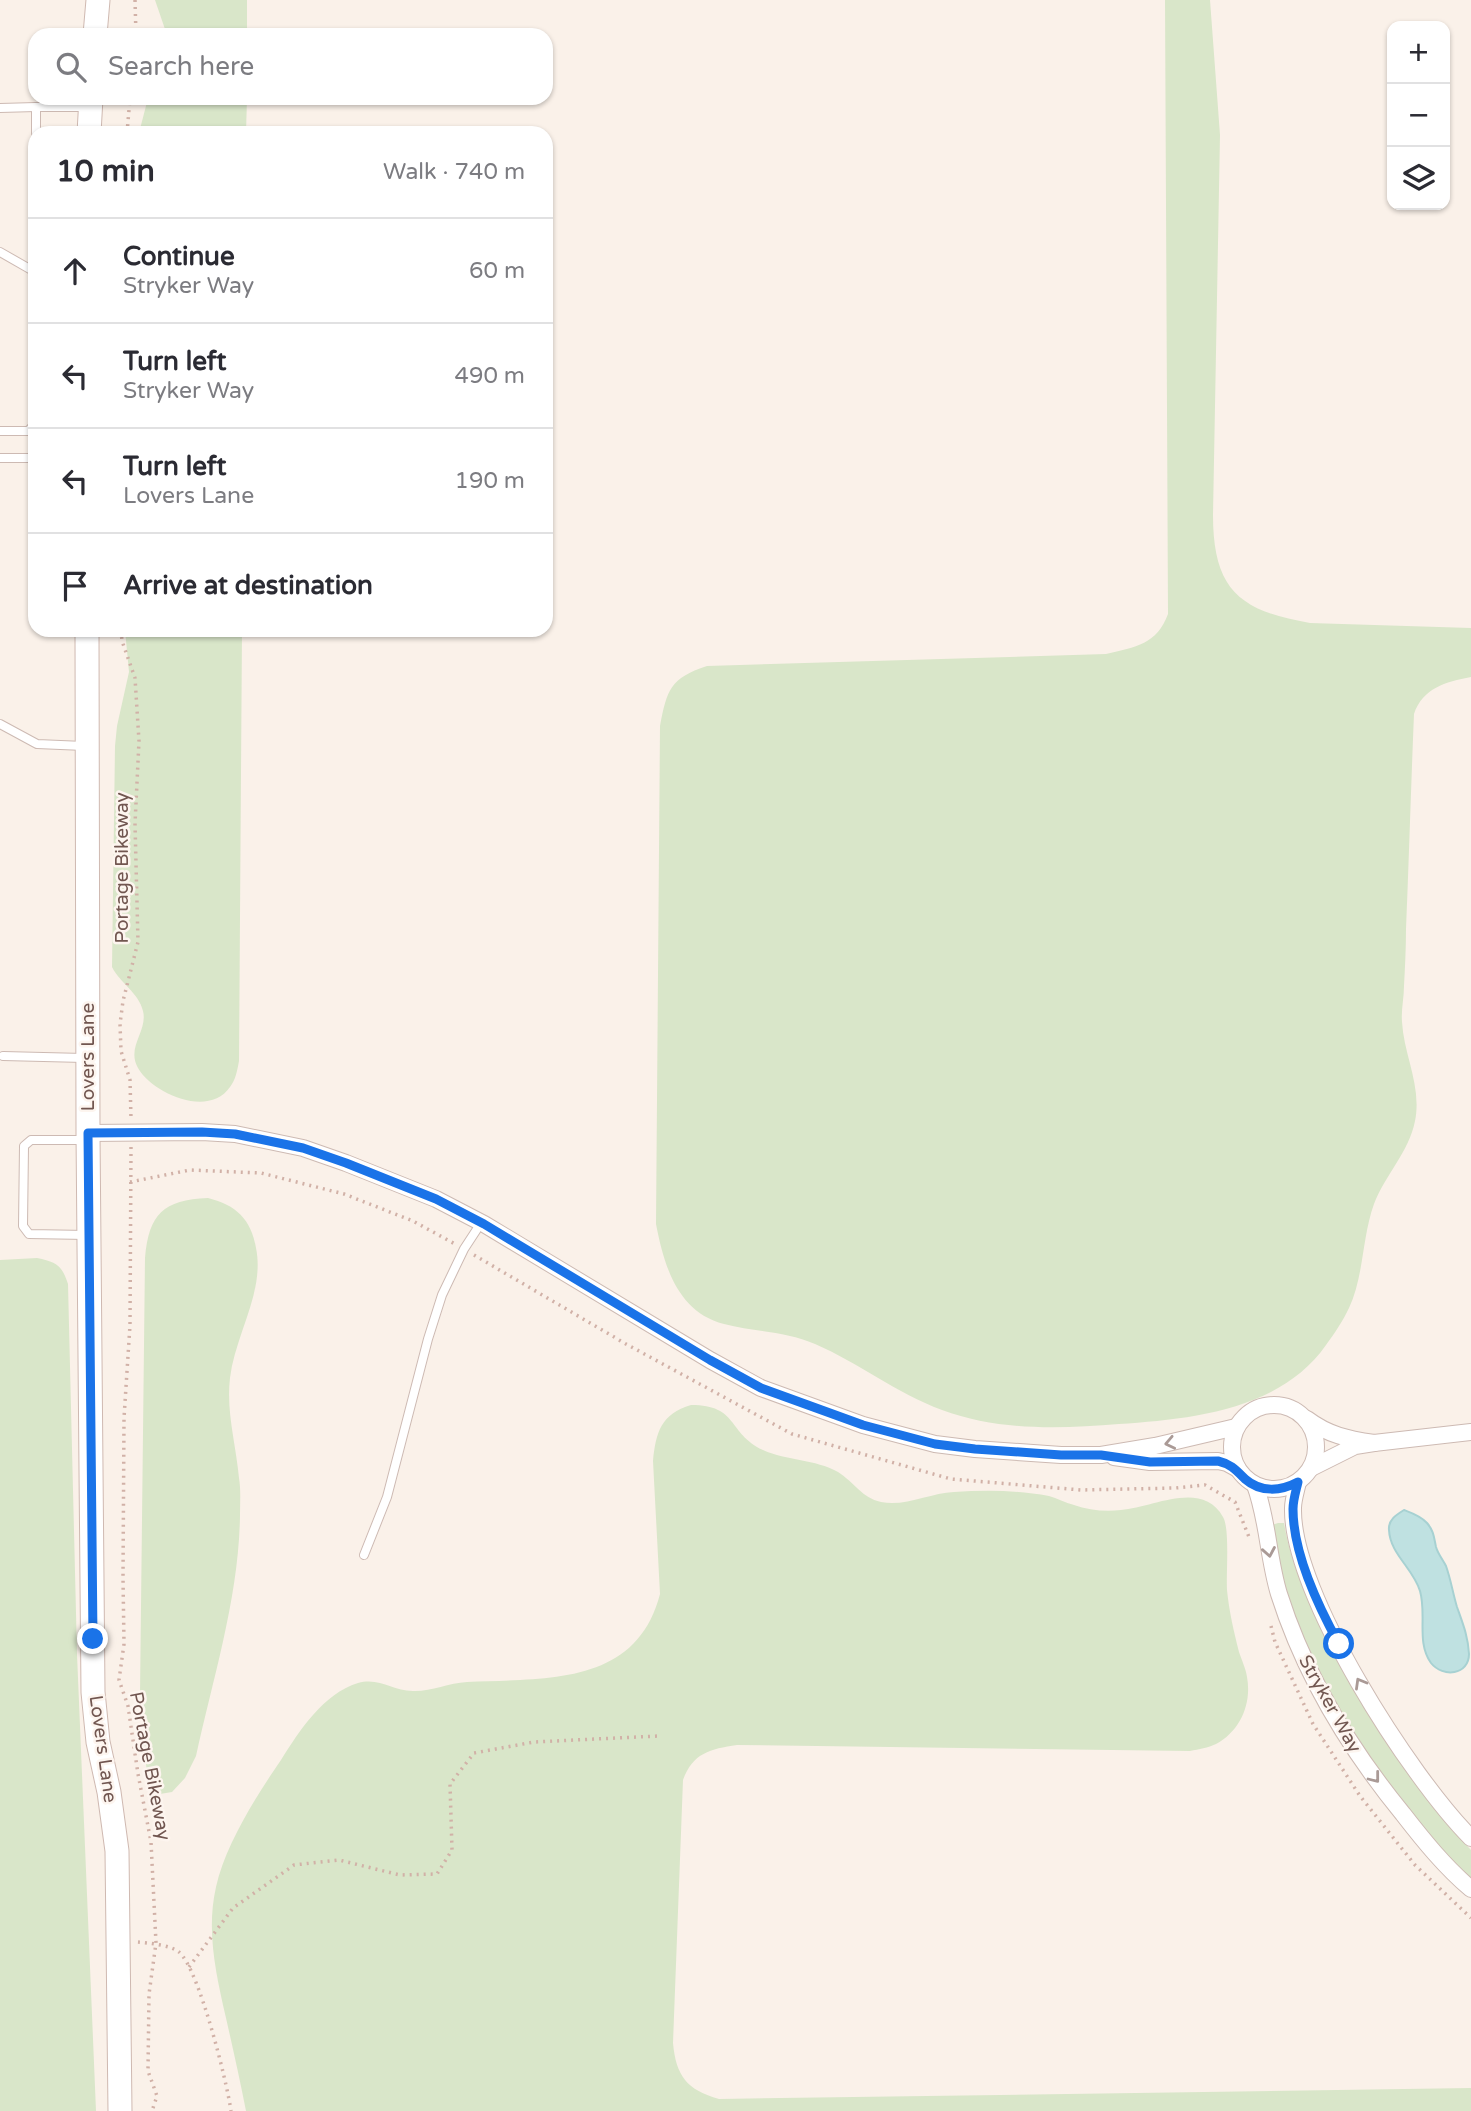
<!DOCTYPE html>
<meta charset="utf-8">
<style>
body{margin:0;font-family:"Varela Round",sans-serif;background:#f2f2f3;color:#2b2b33}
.controls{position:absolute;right:21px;top:21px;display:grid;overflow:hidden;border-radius:14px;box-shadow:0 2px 5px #0004}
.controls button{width:63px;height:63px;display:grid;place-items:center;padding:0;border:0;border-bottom:2px solid #e1e1e2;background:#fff;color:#2b2b33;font:35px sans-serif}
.stop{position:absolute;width:21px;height:21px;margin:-16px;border:5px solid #1a73e8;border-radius:50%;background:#fff}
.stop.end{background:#1a73e8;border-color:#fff;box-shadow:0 2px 7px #0008}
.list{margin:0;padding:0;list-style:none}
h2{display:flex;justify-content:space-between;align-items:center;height:91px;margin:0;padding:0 28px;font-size:30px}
h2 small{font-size:23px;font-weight:400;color:#7c7c81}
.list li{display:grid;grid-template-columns:46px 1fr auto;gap:21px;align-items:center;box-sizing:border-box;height:105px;padding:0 28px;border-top:2px solid #e1e1e2}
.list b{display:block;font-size:26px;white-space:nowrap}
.list p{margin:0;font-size:23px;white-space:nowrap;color:#7c7c81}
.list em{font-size:23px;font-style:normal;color:#7c7c81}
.icon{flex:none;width:38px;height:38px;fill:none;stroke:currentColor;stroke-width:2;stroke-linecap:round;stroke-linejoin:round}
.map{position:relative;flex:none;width:1471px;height:2111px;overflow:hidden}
.search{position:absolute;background:#fff;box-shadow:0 2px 5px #0004;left:28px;top:28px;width:525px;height:77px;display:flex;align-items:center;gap:18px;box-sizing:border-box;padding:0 24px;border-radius:21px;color:#7c7c81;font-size:26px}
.panel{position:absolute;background:#fff;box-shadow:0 2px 5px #0004;left:28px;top:126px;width:525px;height:511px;border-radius:21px}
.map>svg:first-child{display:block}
.green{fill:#d9e6c9}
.water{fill:#bfe1e1;stroke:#a7d1d2;stroke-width:2}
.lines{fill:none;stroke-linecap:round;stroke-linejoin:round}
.lane-casing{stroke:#cdbab3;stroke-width:10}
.street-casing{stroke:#cdbab3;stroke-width:18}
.secondary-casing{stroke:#cfb9b1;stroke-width:25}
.path{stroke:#d1b1a7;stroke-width:3.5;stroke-dasharray:2 5;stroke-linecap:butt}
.lane{stroke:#fff;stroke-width:8}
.street{stroke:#fff;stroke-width:16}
.secondary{stroke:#fff;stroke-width:23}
.oneway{stroke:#aa9a96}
.route{stroke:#1a73e8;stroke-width:9}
.labels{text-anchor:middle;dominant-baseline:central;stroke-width:5;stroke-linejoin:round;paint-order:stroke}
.street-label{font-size:19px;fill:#715650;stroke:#fdf5ef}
</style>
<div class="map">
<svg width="1471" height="2111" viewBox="0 0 1471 2111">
<rect width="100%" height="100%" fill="#faf1e9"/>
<g class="green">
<path d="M 155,0 L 247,0 L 247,35 L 167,35 Z"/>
<path d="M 1165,0 L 1210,0 L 1220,135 L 1213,515 C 1213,589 1239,611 1310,623 L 1471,628 L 1471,677 C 1445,682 1423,688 1414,714 C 1411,786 1409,857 1406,929 C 1406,948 1405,967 1404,986 C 1404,998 1401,1010 1402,1022 C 1404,1056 1422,1086 1415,1121 C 1409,1152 1385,1175 1374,1204 C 1362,1237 1364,1276 1349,1308 C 1343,1321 1334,1334 1326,1345 C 1281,1410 1191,1419 1119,1424 C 1059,1429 999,1431 942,1410 C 896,1393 859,1363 815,1344 C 786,1331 754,1332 724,1324 C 677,1312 664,1265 656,1224 L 660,726 C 667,690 670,678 707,666 L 1106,654 C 1136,647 1157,644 1168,614 Z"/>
<path d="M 148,98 L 247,98 L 246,133 L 139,133 Z"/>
<path d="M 125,630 L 242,630 L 239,1061 C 237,1071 236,1079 230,1087 C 209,1118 153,1094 138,1068 C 126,1047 148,1031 143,1011 C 139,993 120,983 112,967 L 115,746 L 117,726 L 129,672 Z"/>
<path d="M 208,1198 C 236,1205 251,1219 256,1248 C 265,1292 235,1335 230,1378 C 226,1412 236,1444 239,1478 C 241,1490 240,1503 240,1515 C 239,1597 213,1678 196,1756 L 185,1778 L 172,1792 L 160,1794 L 152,1788 L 147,1775 L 140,1694 L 145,1258 C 149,1214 163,1200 208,1198 Z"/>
<path d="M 37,1258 C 56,1262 62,1265 68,1284 L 77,1654 L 96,2111 L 0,2111 L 0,1260 Z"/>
<path d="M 691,1405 C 739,1405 727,1433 763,1450 C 787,1461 815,1459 838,1472 C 854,1482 862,1498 881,1502 C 905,1507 930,1493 954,1492 C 985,1490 1018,1490 1049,1496 C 1057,1498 1065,1503 1074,1505 C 1088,1510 1105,1512 1121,1510 C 1152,1508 1202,1479 1223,1517 C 1230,1529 1226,1573 1227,1590 C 1229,1611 1234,1632 1239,1652 C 1242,1661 1246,1669 1247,1677 C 1252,1704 1240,1731 1216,1744 C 1208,1748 1199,1749 1190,1751 L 737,1745 C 710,1749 693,1753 683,1780 L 673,2043 C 676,2076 687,2090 719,2099 L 1471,2088 L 1471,2111 L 246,2111 C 240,2080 233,2049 226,2018 C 216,1974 206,1931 216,1887 C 225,1845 257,1795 281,1760 C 300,1730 323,1694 358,1683 C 381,1677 393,1692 415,1691 C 432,1691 449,1683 467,1682 C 544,1678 636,1687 660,1594 L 653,1461 C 656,1432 661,1414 691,1405 Z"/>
<path d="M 1278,1523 L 1284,1523 C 1293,1577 1319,1624 1345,1671 C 1383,1739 1417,1793 1471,1850 L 1471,1879 C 1394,1804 1326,1711 1292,1608 C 1283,1581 1278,1553 1272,1525 Z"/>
</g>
<path class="water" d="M 1404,1510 C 1412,1513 1421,1516 1427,1523 C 1434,1531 1434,1538 1436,1547 C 1438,1554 1443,1560 1446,1566 C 1451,1580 1453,1594 1457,1607 C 1463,1624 1468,1636 1469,1654 C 1469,1675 1443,1678 1431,1663 C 1416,1642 1427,1615 1420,1591 C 1413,1568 1390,1554 1389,1530 C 1388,1520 1396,1515 1404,1510 Z"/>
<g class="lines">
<defs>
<g id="lane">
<path d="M 0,108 L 36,107"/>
<path d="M 36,133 L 36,107 L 87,107"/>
<path d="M 0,252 L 35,272"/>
<path d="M 0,431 L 28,431 L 35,424"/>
<path d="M 0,458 L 35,458"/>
<path d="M 0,724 L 37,744 L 84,746"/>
<path d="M 3,1056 L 84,1058"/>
<path d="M 85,1140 L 31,1140 L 24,1146 L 23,1226 L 29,1234 L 87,1235"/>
<path d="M 364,1555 L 387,1497 L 428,1339 L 442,1295 L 464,1249 L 481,1223"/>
</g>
<g id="street">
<path d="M 88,1133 L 202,1132 L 235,1134 L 303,1148 L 346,1163 L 436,1199 L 484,1224 L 710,1360 L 761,1388 L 863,1425 L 935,1444 L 975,1449 L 1061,1455 L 1101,1455 L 1155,1446 L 1236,1427"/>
<circle cx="1274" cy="1447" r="42"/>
<path d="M 1307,1419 C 1328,1435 1348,1439 1374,1443 L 1355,1446 L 1311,1468"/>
<path d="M 1374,1443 L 1471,1432"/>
<path d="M 1114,1457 L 1150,1462 L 1218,1461 L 1227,1463 L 1238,1469"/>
<path d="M 1298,1482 C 1296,1491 1293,1500 1293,1508 C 1291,1593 1411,1778 1471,1838"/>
<path d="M 1255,1485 C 1268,1520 1268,1558 1279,1594 C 1305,1676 1349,1748 1403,1814 C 1424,1841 1445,1867 1471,1889"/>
</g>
<g id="secondary">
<path d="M 95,35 L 98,0"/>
<path d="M 89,133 L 91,98"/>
<path d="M 87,630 L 88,1133 L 93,1692 L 98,1742 L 109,1792 L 117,1851 L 120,2111"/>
</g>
</defs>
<use href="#lane" class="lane-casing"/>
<use href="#street" class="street-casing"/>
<use href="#secondary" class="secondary-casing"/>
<g class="path">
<path d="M 135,0 L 136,35"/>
<path d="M 127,133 L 130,98"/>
<path d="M 121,630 L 122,641 L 135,678 L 139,741 L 135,824 L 138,942 L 123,1001 L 120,1024 L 121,1051 L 130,1080 L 131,1119"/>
<path d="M 131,1147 L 130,1325 L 124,1418 L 123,1578 L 124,1644 L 119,1680 L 128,1706 L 138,1774 L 151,1842 L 156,1943 L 149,1994 L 148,2071 L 157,2096 L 152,2111"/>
<path d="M 130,1182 L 190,1170 L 261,1173 L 344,1194 L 413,1221 L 455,1244"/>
<path d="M 474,1255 L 626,1344 L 792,1434 L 951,1479 L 1081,1490 L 1175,1488 L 1205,1485 L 1235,1502 L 1249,1537"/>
<path d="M 1271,1626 L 1275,1642 L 1313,1724 L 1360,1796 L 1415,1865 L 1471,1918"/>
<path d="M 138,1942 C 149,1943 170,1945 179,1952 C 199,1969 227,2082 231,2111"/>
<path d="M 189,1967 L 233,1908 L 294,1865 L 339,1860 L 400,1875 L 437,1874 L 452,1850 L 450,1784 L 474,1753 L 534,1742 L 658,1736"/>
</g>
<use href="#lane" class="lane"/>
<use href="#street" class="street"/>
<use href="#secondary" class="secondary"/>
</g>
<defs><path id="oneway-chevron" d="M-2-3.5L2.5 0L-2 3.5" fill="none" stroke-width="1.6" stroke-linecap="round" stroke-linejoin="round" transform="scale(1.75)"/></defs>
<g class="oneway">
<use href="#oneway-chevron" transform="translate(1170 1443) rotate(168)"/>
<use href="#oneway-chevron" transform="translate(1269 1552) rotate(80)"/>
<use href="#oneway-chevron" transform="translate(1360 1683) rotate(-120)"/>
<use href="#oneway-chevron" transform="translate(1375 1778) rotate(52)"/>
</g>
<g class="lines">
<path class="route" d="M 93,1639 L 88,1133 L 202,1132 L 235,1134 L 303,1148 L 346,1163 L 436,1199 L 484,1224 L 710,1360 L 761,1388 L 863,1425 L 935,1444 L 975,1449 L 1061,1455 L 1101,1455 L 1150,1462 L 1218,1461 C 1231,1464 1236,1470 1245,1479 C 1261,1493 1281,1491 1298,1482 C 1296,1491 1293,1500 1293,1509 C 1293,1554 1318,1606 1339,1644"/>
</g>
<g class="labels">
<g class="street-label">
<text transform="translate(122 868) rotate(-90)">Portage Bikeway</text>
<text transform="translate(88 1057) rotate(-90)">Lovers Lane</text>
<text transform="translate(1330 1704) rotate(61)">Stryker Way</text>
<text transform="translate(103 1749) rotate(82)">Lovers Lane</text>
<text transform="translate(150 1766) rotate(79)">Portage Bikeway</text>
</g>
</g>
</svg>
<div class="controls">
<button>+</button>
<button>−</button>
<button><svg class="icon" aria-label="layers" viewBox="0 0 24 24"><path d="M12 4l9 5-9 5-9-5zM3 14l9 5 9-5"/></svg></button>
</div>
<div class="stop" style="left:1339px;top:1644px"></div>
<div class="stop end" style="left:93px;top:1639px"></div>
<div class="search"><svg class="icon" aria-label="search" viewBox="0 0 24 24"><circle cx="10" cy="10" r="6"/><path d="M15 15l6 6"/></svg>Search here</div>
<section class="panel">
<h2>10 min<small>Walk · 740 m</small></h2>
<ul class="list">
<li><svg class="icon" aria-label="ahead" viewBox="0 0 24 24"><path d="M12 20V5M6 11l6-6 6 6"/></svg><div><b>Continue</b><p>Stryker Way</p></div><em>60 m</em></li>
<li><svg class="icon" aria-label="left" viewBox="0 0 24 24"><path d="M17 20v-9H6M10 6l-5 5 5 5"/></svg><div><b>Turn left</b><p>Stryker Way</p></div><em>490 m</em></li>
<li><svg class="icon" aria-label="left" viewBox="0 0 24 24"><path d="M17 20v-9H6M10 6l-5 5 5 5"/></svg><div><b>Turn left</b><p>Lovers Lane</p></div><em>190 m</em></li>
<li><svg class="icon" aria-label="arrive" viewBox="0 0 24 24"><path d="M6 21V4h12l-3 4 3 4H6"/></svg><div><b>Arrive at destination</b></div></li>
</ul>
</section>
</div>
